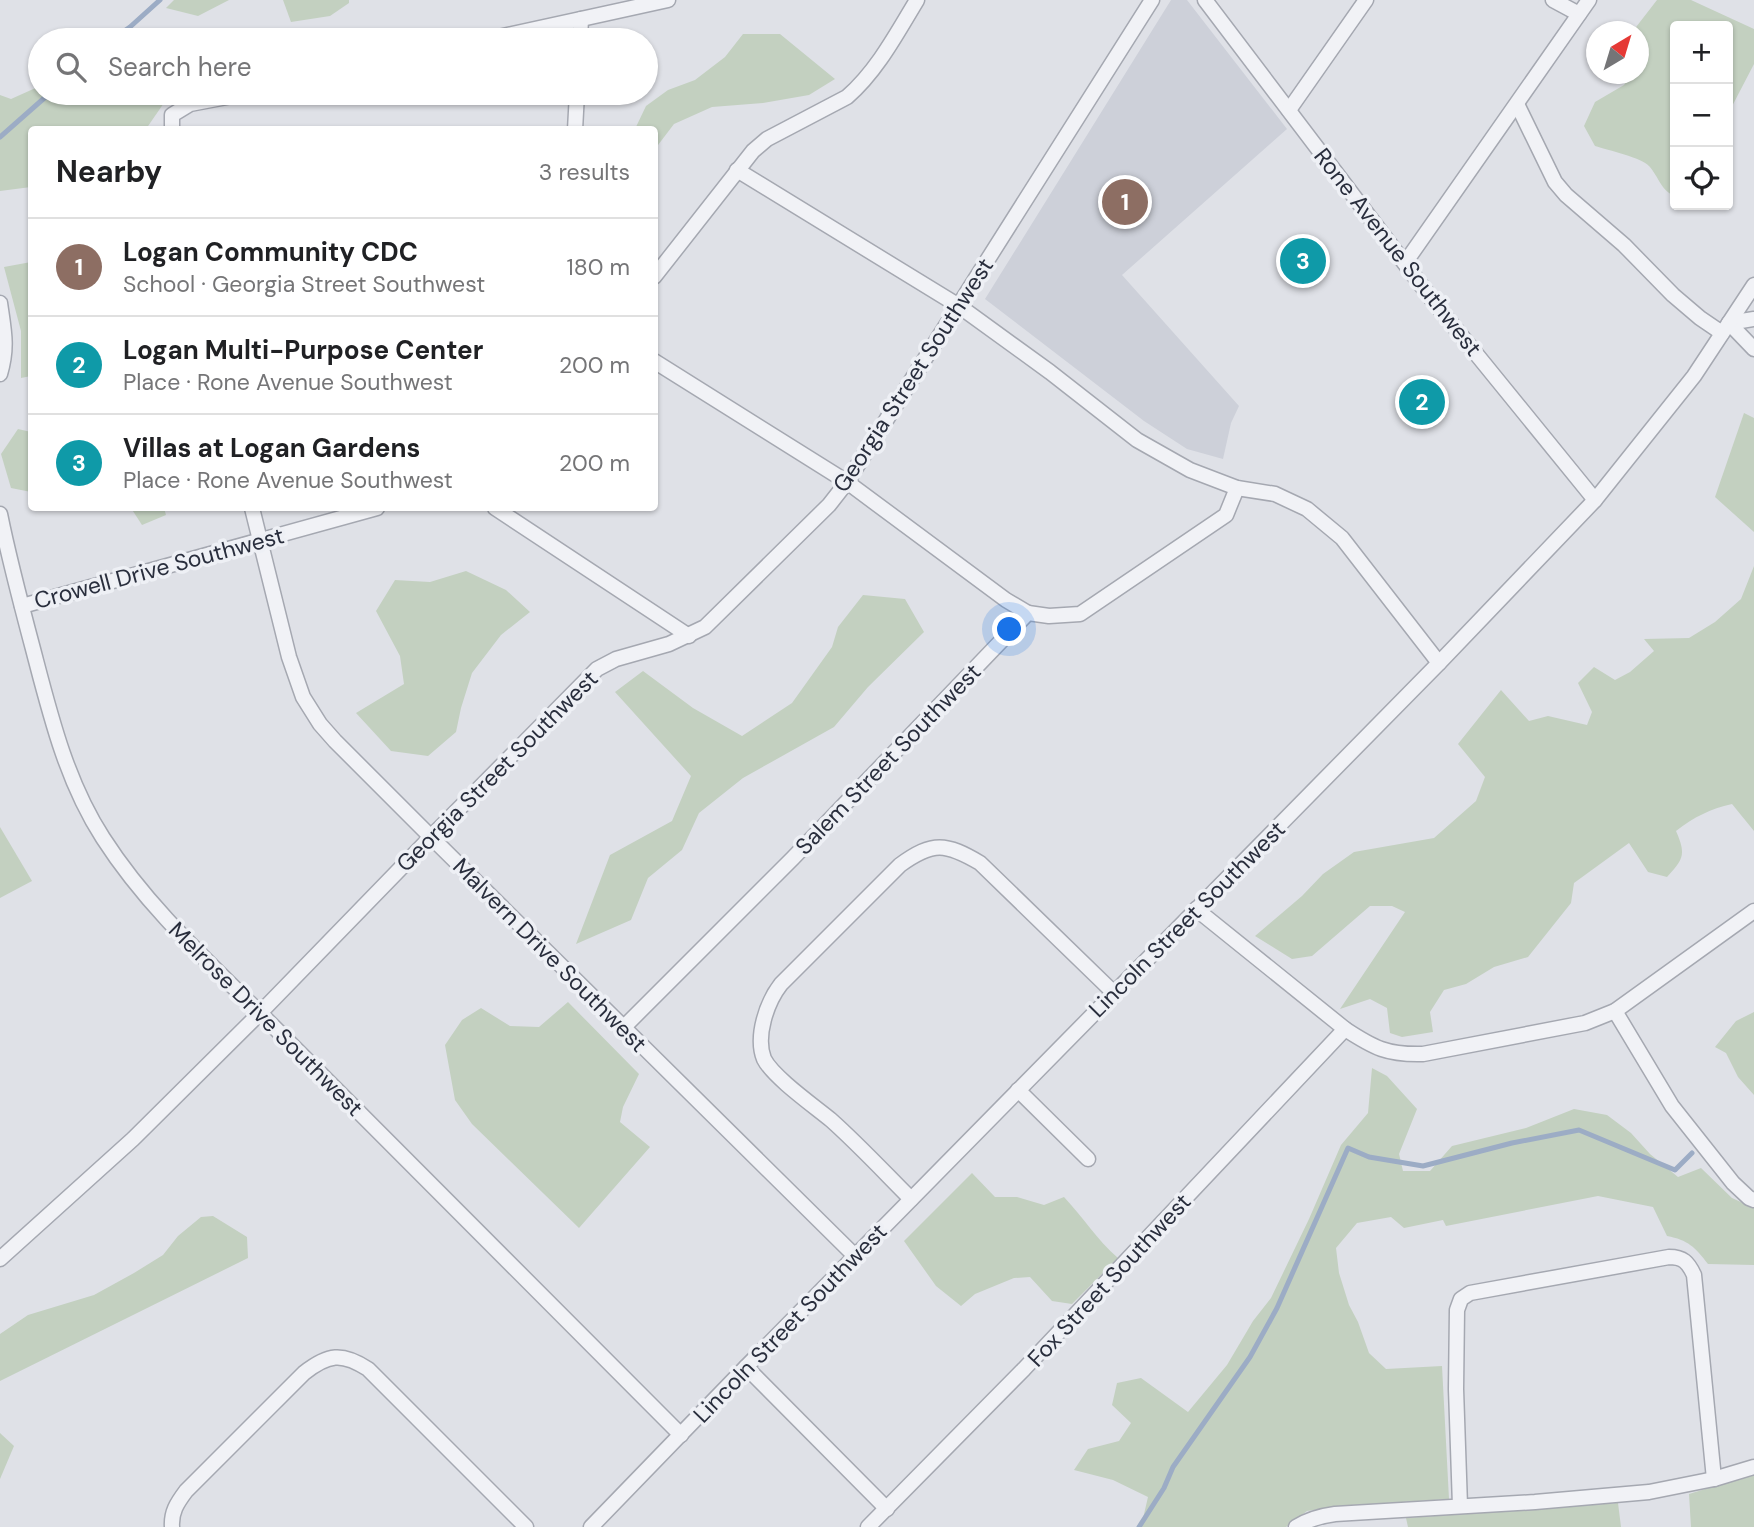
<!DOCTYPE html>
<meta charset="utf-8">
<style>
body{margin:0;font-family:"DM Sans",sans-serif;background:#f2f2f2;color:#202124}
.controls{position:absolute;right:21px;top:21px;display:grid;overflow:hidden;border-radius:7px;box-shadow:0 2px 5px #0004}
.controls button{width:63px;height:63px;display:grid;place-items:center;padding:0;border:0;border-bottom:2px solid #e0e0e0;background:#fff;color:#202124;font:35px sans-serif}
.compass{position:absolute;left:1586px;top:21px;width:63px;height:63px;border-radius:50%;background:#fff;box-shadow:0 2px 5px #0004;rotate:38deg}
.you{position:absolute;left:1010px;top:630px;width:24px;height:24px;margin:-18px;border:5px solid #fff;border-radius:50%;background:#1a73e8;box-shadow:0 0 0 10px #1a73e833}
.badge{display:grid;place-items:center;width:46px;height:46px;border-radius:50%;background:#1a73e8;color:#fff;font-size:23px;font-weight:700}
.pin{position:absolute;translate:-50% -50%;border:4px solid #fff;box-shadow:0 2px 7px #0006}
.list{margin:0;padding:0;list-style:none}
h2{display:flex;justify-content:space-between;align-items:center;height:91px;margin:0;padding:0 28px;font-size:30px}
h2 small{font-size:23px;font-weight:400;color:#757577}
.list li{display:grid;grid-template-columns:46px 1fr auto;gap:21px;align-items:center;box-sizing:border-box;height:98px;padding:0 28px;border-top:2px solid #e0e0e0}
.list b{display:block;font-size:26px;white-space:nowrap}
.list p{margin:0;font-size:23px;white-space:nowrap;color:#757577}
.list em{font-size:23px;font-style:normal;color:#757577}
.icon{flex:none;width:38px;height:38px;fill:none;stroke:currentColor;stroke-width:2;stroke-linecap:round;stroke-linejoin:round}
.map{position:relative;flex:none;width:1754px;height:1527px;overflow:hidden}
.search{position:absolute;background:#fff;box-shadow:0 2px 5px #0004;left:28px;top:28px;width:630px;height:77px;display:flex;align-items:center;gap:18px;box-sizing:border-box;padding:0 24px;border-radius:38px;color:#757577;font-size:26px}
.panel{position:absolute;background:#fff;box-shadow:0 2px 5px #0004;left:28px;top:126px;width:630px;height:385px;border-radius:7px}
.map>svg:first-child{display:block}
.built{fill:#cdd0d9}
.green{fill:#c3d0c0}
.lines{fill:none;stroke-linecap:round;stroke-linejoin:round}
.stream{stroke:#9cacc5;stroke-width:5}
.street-casing{stroke:#a5a8b1;stroke-width:17}
.street{stroke:#f1f2f6;stroke-width:14}
.labels{text-anchor:middle;dominant-baseline:central;stroke-width:7;stroke-linejoin:round;paint-order:stroke}
.street-label{font-size:23px;fill:#292e3d;stroke:#eef0f5}
</style>
<div class="map">
<svg width="1754" height="1527" viewBox="0 0 1754 1527">
<rect width="100%" height="100%" fill="#dfe1e7"/>
<path class="built" d="M 1171,0 L 1187,0 L 1287,129 L 1122,275 L 1239,406 L 1231,423 L 1223,459 L 1187,449 L 1144,421 L 985,299 Z"/>
<g class="green">
<path d="M 174,0 L 229,0 L 198,16 L 166,8 Z"/>
<path d="M 283,0 L 349,0 L 349,3 L 330,16 L 291,22 Z"/>
<path d="M 1657,0 L 1691,0 L 1754,29 L 1754,64 L 1728,114 L 1728,26 L 1675,26 L 1675,196 C 1661,191 1659,177 1649,166 C 1642,158 1608,150 1595,146 L 1584,126 L 1595,102 L 1624,85 L 1631,74 L 1638,74 L 1638,32 L 1633,31 Z"/>
<path d="M 743,34 L 780,34 L 835,79 L 809,95 L 763,103 L 712,107 L 674,124 L 655,149 L 654,130 L 635,129 L 646,106 L 668,90 L 695,80 L 725,57 Z"/>
<path d="M 40,86 L 40,93 L 161,93 L 166,100 L 146,129 L 32,130 L 31,187 L 0,191 L 0,95 L 11,99 Z"/>
<path d="M 31,262 L 31,376 L 21,378 L 21,331 L 4,267 Z"/>
<path d="M 1744,413 L 1754,418 L 1754,532 L 1715,497 Z"/>
<path d="M 18,429 L 31,432 L 31,492 L 11,488 L 1,454 Z"/>
<path d="M 131,508 L 164,508 L 166,515 L 142,525 Z"/>
<path d="M 1754,566 L 1754,831 L 1732,804 C 1710,809 1694,817 1676,831 C 1686,854 1684,859 1667,877 L 1648,872 L 1629,843 L 1574,883 L 1571,903 L 1528,957 L 1494,967 L 1466,984 L 1444,990 L 1430,1012 L 1433,1032 L 1402,1037 L 1390,1033 L 1387,1008 L 1370,999 L 1340,1009 L 1405,912 L 1392,906 L 1370,906 L 1312,956 L 1292,959 L 1255,936 L 1302,896 L 1323,874 L 1354,852 L 1434,838 L 1476,801 L 1485,777 L 1458,744 L 1501,690 L 1529,721 L 1548,716 L 1587,725 L 1592,712 L 1578,683 L 1594,667 L 1615,680 L 1630,672 L 1654,651 L 1644,639 L 1689,638 L 1715,622 L 1741,599 Z"/>
<path d="M 466,571 L 506,590 L 530,612 L 501,635 L 472,673 L 461,708 L 456,732 L 428,756 L 391,751 L 356,713 L 404,684 L 400,656 L 376,611 L 395,580 L 430,582 Z"/>
<path d="M 863,595 L 905,599 L 924,632 L 868,687 L 834,727 L 743,778 L 699,813 L 682,850 L 648,878 L 631,920 L 576,944 L 610,855 L 672,821 L 691,776 L 615,692 L 643,671 L 693,708 L 742,736 L 792,703 L 832,647 L 838,627 Z"/>
<path d="M 0,827 L 32,881 L 0,898 Z"/>
<path d="M 568,1002 L 639,1074 L 623,1107 L 620,1122 L 650,1147 L 579,1228 L 472,1124 L 455,1100 L 445,1045 L 462,1020 L 481,1008 L 510,1026 L 539,1027 Z"/>
<path d="M 1754,1012 L 1754,1095 L 1738,1077 L 1726,1053 L 1715,1047 L 1736,1021 Z"/>
<path d="M 1372,1068 L 1387,1076 L 1417,1109 L 1399,1154 L 1403,1171 L 1430,1171 L 1452,1146 L 1526,1128 L 1574,1109 L 1607,1115 L 1631,1133 L 1650,1154 L 1678,1177 L 1701,1168 L 1732,1198 L 1754,1208 L 1754,1265 L 1708,1264 C 1695,1247 1688,1240 1667,1236 L 1653,1207 L 1598,1196 L 1446,1226 L 1443,1220 L 1404,1228 L 1391,1217 L 1357,1223 L 1336,1248 L 1339,1273 L 1349,1305 L 1358,1322 L 1369,1353 L 1386,1369 L 1442,1366 L 1449,1499 L 1342,1506 L 1307,1511 L 1286,1527 L 1141,1527 L 1148,1497 L 1113,1480 L 1074,1470 L 1088,1449 L 1119,1441 L 1131,1423 L 1112,1405 L 1117,1383 L 1141,1378 L 1188,1412 L 1227,1365 L 1253,1321 L 1271,1298 L 1309,1219 L 1341,1145 L 1368,1113 Z"/>
<path d="M 972,1173 L 995,1197 L 1017,1197 L 1044,1205 L 1064,1197 C 1083,1217 1097,1240 1118,1258 L 1072,1304 L 1052,1301 L 1030,1277 L 1014,1278 L 975,1294 L 961,1306 L 936,1286 L 904,1241 Z"/>
<path d="M 213,1216 L 247,1237 L 248,1258 L 0,1381 L 0,1334 L 28,1315 L 94,1295 L 134,1273 L 163,1255 L 178,1236 L 201,1217 Z"/>
<path d="M 0,1433 L 14,1446 L 0,1479 Z"/>
<path d="M 1754,1474 L 1754,1527 L 1691,1527 L 1689,1494 Z"/>
<path d="M 1618,1503 L 1621,1527 L 1408,1527 L 1406,1518 Z"/>
</g>
<g class="lines">
<g class="stream">
<path d="M 111,40 L 130,27 L 160,0"/>
<path d="M 0,137 L 50,93"/>
<path d="M 1139,1527 L 1164,1488 L 1173,1467 L 1250,1357 L 1277,1308 L 1348,1148 L 1369,1157 L 1423,1166 L 1512,1143 L 1579,1130 L 1675,1170 L 1692,1153"/>
</g>
<defs>
<g id="street">
<path d="M 1205,0 L 1434,302 L 1595,500"/>
<path d="M 1553,0 L 1579,14"/>
<path d="M 485,40 L 668,0"/>
<path d="M 580,40 L 581,19"/>
<path d="M 1517,104 L 1555,182 L 1566,195 L 1624,245 L 1673,295 L 1700,318 L 1722,333"/>
<path d="M 1289,110 L 1366,0"/>
<path d="M 172,130 L 172,115 L 190,104 L 248,93"/>
<path d="M 575,130 L 577,93"/>
<path d="M 737,170 L 959,306 L 1050,372 L 1137,440 L 1190,470 L 1237,488 L 1275,494 L 1307,509 L 1342,538 L 1439,663"/>
<path d="M 1405,263 L 1589,0"/>
<path d="M 654,277 L 753,151 L 767,139 L 847,97 C 877,71 897,33 917,0"/>
<path d="M 0,303 C 4,331 8,347 0,374"/>
<path d="M 1729,323 L 1754,349"/>
<path d="M 1729,323 L 1754,319"/>
<path d="M 654,361 L 847,482 L 1006,600 L 1028,613"/>
<path d="M 252,508 L 289,657 L 303,697 L 320,724 L 335,741 L 431,837 L 855,1256"/>
<path d="M 495,508 L 689,636"/>
<path d="M 0,514 C 9,559 21,604 33,649 C 50,714 66,781 103,838 C 146,905 204,958 260,1013 L 681,1435"/>
<path d="M 22,606 L 377,508"/>
<path d="M 1196,909 L 1345,1029 C 1374,1048 1387,1055 1423,1054 L 1585,1023 L 1615,1011 L 1754,911"/>
<path d="M 1615,1011 L 1672,1106 L 1733,1183 L 1749,1198 L 1754,1200"/>
<path d="M 624,1027 L 793,858 L 1028,613 L 1049,616 L 1080,614 L 1226,515 L 1237,488"/>
<path d="M 1018,1090 L 1088,1159"/>
<path d="M 911,1199 C 885,1173 859,1145 831,1120 C 814,1106 773,1077 764,1059 C 755,1036 767,1002 781,984 L 900,865 C 933,841 946,843 980,863 L 1114,993"/>
<path d="M 0,1259 L 133,1139 L 260,1013 L 431,837 L 597,669 L 616,659 L 669,644 L 705,627 L 829,505 L 847,482 L 1152,0"/>
<path d="M 746,1367 L 887,1509"/>
<path d="M 1460,1506 L 1456,1389 L 1457,1310 L 1461,1299 L 1470,1293 L 1669,1257 C 1683,1257 1688,1262 1694,1275 L 1714,1479"/>
<path d="M 172,1527 C 171,1512 177,1503 186,1491 L 304,1373 C 328,1354 342,1352 368,1369 L 526,1527"/>
<path d="M 591,1527 L 746,1367 L 1439,663 L 1595,500 L 1694,376 L 1754,285"/>
<path d="M 868,1527 L 1024,1369 L 1345,1029"/>
<path d="M 1296,1527 C 1309,1519 1320,1516 1335,1514 L 1535,1502 L 1649,1492 L 1714,1479 L 1754,1467"/>
</g>
</defs>
<use href="#street" class="street-casing"/>
<use href="#street" class="street"/>
</g>
<g class="labels">
<g class="street-label">
<text transform="translate(1398 252) rotate(52)">Rone Avenue Southwest</text>
<text transform="translate(913 375) rotate(-57)">Georgia Street Southwest</text>
<text transform="translate(159 568) rotate(-15)">Crowell Drive Southwest</text>
<text transform="translate(888 759) rotate(-46)">Salem Street Southwest</text>
<text transform="translate(497 771) rotate(-45)">Georgia Street Southwest</text>
<text transform="translate(1187 919) rotate(-45)">Lincoln Street Southwest</text>
<text transform="translate(550 955) rotate(45)">Malvern Drive Southwest</text>
<text transform="translate(266 1019) rotate(45)">Melrose Drive Southwest</text>
<text transform="translate(1109 1280) rotate(-47)">Fox Street Southwest</text>
<text transform="translate(790 1323) rotate(-46)">Lincoln Street Southwest</text>
</g>
</g>
</svg>
<div class="controls">
<button>+</button>
<button>−</button>
<button><svg class="icon" aria-label="locate" viewBox="0 0 24 24"><circle cx="12" cy="12" r="6"/><path d="M12 2v4M12 18v4M2 12h4M18 12h4"/></svg></button>
</div>
<svg class="compass" viewBox="-18 -18 36 36"><path d="M0-13l5 13h-10z" fill="#e53935"/><path d="M0 13l5-13h-10z" fill="#757577"/></svg>
<div class="you"></div>
<div class="pin badge" style="left:1125px;top:202px;background:#8d6e63">1</div>
<div class="pin badge" style="left:1422px;top:402px;background:#0f9aa8">2</div>
<div class="pin badge" style="left:1303px;top:261px;background:#0f9aa8">3</div>
<div class="search"><svg class="icon" aria-label="search" viewBox="0 0 24 24"><circle cx="10" cy="10" r="6"/><path d="M15 15l6 6"/></svg>Search here</div>
<section class="panel">
<h2>Nearby<small>3 results</small></h2>
<ul class="list">
<li><span class="badge" style="background:#8d6e63">1</span><div><b>Logan Community CDC</b><p>School · Georgia Street Southwest</p></div><em>180 m</em></li>
<li><span class="badge" style="background:#0f9aa8">2</span><div><b>Logan Multi-Purpose Center</b><p>Place · Rone Avenue Southwest</p></div><em>200 m</em></li>
<li><span class="badge" style="background:#0f9aa8">3</span><div><b>Villas at Logan Gardens</b><p>Place · Rone Avenue Southwest</p></div><em>200 m</em></li>
</ul>
</section>
</div>
